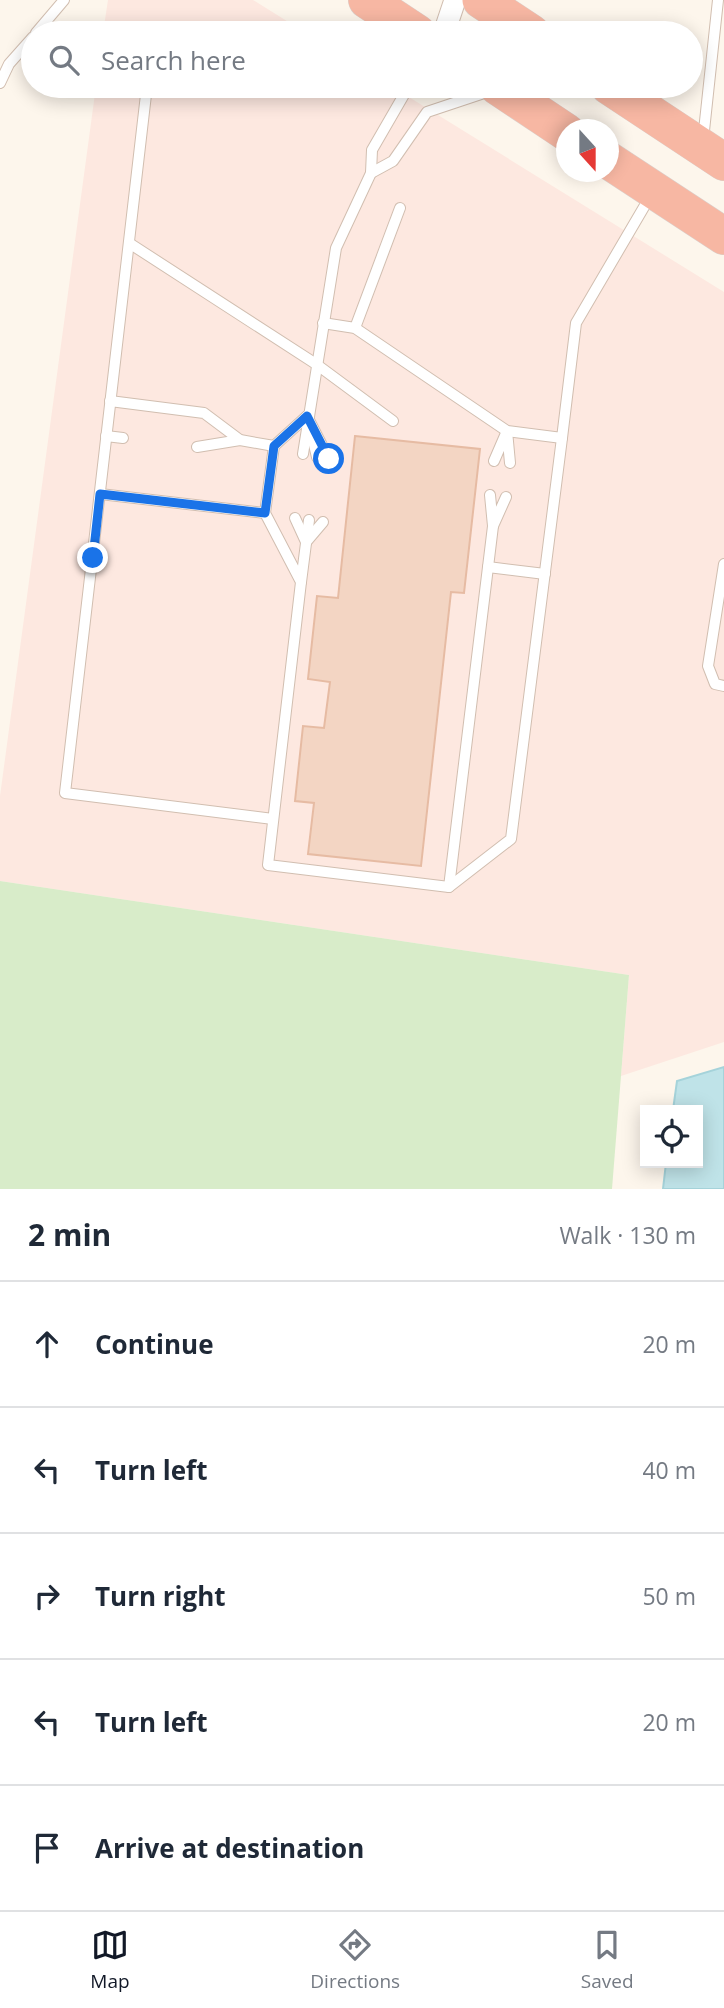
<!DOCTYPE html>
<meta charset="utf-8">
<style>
body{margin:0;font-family:"Open Sans",sans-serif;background:#f2f2f3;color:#1f2937}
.controls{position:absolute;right:21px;bottom:21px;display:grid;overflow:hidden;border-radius:0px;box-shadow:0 4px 18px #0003}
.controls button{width:63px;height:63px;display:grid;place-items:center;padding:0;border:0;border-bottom:2px solid #e0e1e3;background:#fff;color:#1f2937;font:35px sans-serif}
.compass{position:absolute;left:556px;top:119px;width:63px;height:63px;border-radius:50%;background:#fff;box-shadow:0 4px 18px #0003;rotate:159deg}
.stop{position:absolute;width:21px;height:21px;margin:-16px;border:5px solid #1a73e8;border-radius:50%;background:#fff}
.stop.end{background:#1a73e8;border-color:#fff;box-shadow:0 2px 7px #0008}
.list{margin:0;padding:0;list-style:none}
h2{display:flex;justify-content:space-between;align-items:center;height:91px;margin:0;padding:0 28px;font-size:30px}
h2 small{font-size:23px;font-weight:400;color:#747a83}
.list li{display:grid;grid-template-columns:46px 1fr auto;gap:21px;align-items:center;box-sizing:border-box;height:126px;padding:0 28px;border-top:2px solid #e0e1e3}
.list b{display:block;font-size:26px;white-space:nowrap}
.list em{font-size:23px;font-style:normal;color:#747a83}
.icon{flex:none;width:38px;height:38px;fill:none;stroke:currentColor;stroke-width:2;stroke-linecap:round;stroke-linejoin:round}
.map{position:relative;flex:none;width:724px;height:1189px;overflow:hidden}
.search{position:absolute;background:#fff;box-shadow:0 4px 18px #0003;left:21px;right:21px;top:21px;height:77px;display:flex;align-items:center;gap:18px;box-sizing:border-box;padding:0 24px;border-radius:38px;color:#747a83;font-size:26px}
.sheet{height:721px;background:#fff}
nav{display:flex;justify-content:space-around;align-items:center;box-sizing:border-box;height:98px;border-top:2px solid #e0e1e3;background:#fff;font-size:19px;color:#747a83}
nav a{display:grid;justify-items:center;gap:4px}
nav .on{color:#111827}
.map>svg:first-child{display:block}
.commercial{fill:#fde8e0}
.green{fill:#d8ecc9}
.water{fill:#bfe3e8;stroke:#a5d3da;stroke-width:2}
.building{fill:#f3d5c3;stroke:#e6bba3;stroke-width:2}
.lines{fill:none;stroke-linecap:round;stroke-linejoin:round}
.lane-casing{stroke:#d1beb0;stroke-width:12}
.street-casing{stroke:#d1beb0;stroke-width:23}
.highway-casing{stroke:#dad1cd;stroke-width:38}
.lane{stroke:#fff;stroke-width:10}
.street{stroke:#fff;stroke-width:21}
.highway{stroke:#f7b7a3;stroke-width:37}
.route{stroke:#1a73e8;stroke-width:9}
</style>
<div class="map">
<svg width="724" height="1189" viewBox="0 0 724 1189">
<rect width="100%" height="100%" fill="#fdf6ec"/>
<g class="commercial">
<path d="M 108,0 L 253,0 L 306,33 L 103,33 Z"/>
<path d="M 96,86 L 391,86 L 724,292 L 724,1042 L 621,1076 L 629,975 L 0,881 L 0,796 Z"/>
</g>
<path class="green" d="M 0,881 L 629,975 L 612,1189 L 0,1189 Z"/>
<path class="water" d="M 724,1067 L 724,1189 L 663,1189 L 666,1163 L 698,1163 L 698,1110 L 673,1110 L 677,1081 Z"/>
<path class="building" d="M 355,436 L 480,449 L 464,593 L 451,592 L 421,866 L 308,854 L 314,803 L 295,801 L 303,726 L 324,728 L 330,682 L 308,679 L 317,596 L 338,598 Z"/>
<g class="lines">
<defs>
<g id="lane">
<path d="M 36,33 L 64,0"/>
<path d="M 0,83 L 9,64 L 33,37"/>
<path d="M 147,86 L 65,793 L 273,819"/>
<path d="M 703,140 L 718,0"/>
<path d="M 371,173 L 393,161 L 427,112 L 493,90"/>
<path d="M 129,243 L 316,364 L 393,421"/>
<path d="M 323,323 L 355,328 L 507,431 L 562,438 L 576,323 L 651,195"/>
<path d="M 355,328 L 400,208"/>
<path d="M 110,401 L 204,413 L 240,440 L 274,446"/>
<path d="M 307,416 L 274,446 L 265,513 L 301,582 L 268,865 L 449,887 L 511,839 L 562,438"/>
<path d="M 307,416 L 329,459"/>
<path d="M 311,432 L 317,457"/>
<path d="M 106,436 L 123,438"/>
<path d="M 197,447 L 240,440"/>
<path d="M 303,454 L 336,248 L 371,173 L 372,150 L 409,86"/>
<path d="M 494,461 L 507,431 L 510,463"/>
<path d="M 100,494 L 265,513"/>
<path d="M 490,495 L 493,526 L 506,497"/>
<path d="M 295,518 L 306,542 L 323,522"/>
<path d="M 724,564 L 708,666 L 715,684 L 724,686"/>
<path d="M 488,567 L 545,574"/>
<path d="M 301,582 L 309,520"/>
<path d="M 449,887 L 493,526"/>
</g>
<path id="street" d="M 444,33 L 455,0"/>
<g id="highway">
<path d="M 367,0 L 417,33"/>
<path d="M 481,0 L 531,33"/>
<path d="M 497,86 L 566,132"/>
<path d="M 609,86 L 724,162"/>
<path d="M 608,160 L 724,236"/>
</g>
</defs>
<use href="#lane" class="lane-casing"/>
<use href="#street" class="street-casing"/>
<use href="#highway" class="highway-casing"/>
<use href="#lane" class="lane"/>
<use href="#street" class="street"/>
<use href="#highway" class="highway"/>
</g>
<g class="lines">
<path class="route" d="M 93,558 L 100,494 L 265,513 L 274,446 L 307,416 L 329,459"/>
</g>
</svg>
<div class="controls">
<button><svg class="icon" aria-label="locate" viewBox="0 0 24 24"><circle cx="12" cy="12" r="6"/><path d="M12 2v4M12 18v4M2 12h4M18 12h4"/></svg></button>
</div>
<svg class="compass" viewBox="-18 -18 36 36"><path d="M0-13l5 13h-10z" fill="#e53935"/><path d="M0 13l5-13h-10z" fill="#747a83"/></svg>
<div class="stop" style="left:329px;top:459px"></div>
<div class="stop end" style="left:93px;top:558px"></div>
<div class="search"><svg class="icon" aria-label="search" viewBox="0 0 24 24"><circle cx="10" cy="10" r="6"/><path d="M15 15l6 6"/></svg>Search here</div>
</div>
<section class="sheet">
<h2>2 min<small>Walk · 130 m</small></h2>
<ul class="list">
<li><svg class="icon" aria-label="ahead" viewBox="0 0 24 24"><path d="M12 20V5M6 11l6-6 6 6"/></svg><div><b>Continue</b></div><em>20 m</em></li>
<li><svg class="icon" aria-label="left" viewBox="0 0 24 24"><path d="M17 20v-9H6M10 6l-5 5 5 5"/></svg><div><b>Turn left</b></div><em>40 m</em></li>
<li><svg class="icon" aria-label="right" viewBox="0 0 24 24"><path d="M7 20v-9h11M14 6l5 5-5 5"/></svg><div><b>Turn right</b></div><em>50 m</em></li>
<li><svg class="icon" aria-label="left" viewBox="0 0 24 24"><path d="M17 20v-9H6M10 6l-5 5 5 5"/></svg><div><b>Turn left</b></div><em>20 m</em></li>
<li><svg class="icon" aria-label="arrive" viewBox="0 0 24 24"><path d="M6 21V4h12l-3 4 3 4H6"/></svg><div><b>Arrive at destination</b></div></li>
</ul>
</section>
<nav>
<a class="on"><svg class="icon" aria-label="map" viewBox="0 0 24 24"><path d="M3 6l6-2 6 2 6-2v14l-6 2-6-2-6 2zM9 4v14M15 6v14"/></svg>Map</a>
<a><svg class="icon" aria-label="directions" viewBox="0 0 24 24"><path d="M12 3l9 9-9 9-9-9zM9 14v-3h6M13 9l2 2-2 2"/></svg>Directions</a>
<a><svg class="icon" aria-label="saved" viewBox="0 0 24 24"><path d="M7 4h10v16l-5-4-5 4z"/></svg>Saved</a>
</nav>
